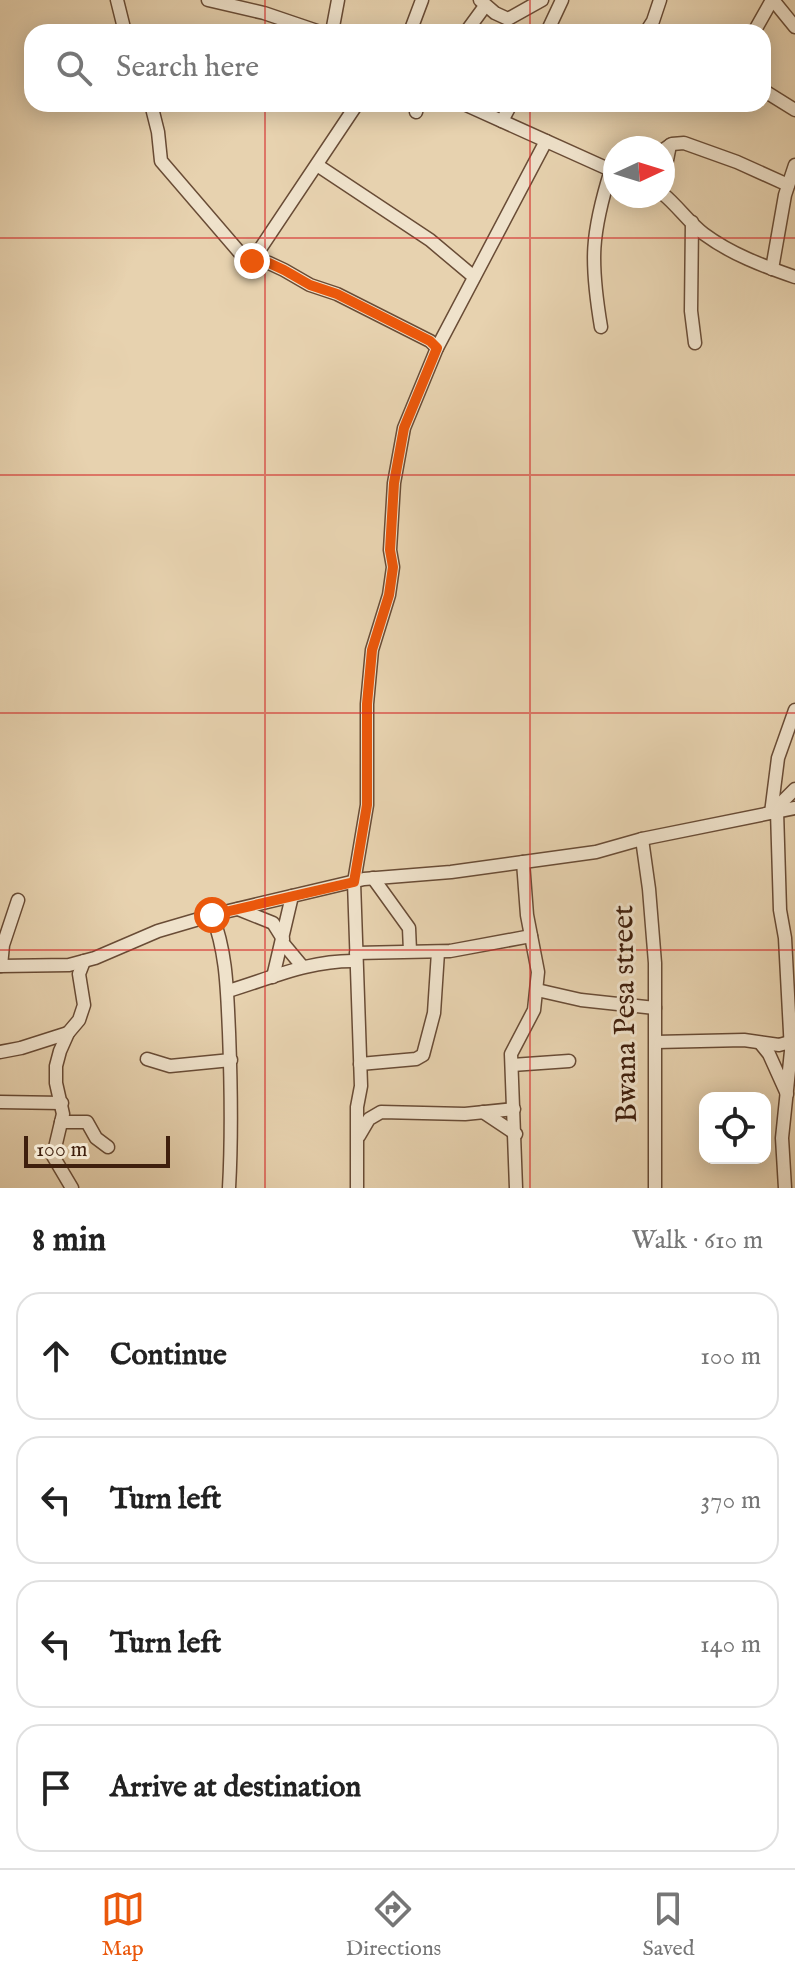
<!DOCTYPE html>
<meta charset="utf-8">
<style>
body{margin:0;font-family:"IM FELL English",serif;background:#f6f6f6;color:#222}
.controls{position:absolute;right:24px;bottom:24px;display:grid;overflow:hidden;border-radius:16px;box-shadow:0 4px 20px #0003}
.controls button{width:72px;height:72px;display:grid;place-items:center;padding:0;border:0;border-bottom:2px solid #e0e0e0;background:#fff;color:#222;font:40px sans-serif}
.compass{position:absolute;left:603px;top:136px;width:72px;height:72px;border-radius:50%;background:#fff;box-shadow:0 4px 20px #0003;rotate:86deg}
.scale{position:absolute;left:24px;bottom:20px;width:146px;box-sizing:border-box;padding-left:8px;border:4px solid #3f1f0d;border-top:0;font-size:22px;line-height:28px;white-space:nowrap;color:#3f1f0d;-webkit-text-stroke:6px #efe2cb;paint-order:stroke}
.stop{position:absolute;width:24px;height:24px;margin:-18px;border:6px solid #ea580c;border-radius:50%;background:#fff}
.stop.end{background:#ea580c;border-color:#fff;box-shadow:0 2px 8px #0008}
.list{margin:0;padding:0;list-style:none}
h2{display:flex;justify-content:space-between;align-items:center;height:104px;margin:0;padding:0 32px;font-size:34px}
h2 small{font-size:26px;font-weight:400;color:#767676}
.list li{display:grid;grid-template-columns:52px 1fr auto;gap:24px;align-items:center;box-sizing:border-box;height:128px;margin:0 16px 16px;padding:0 16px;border:2px solid #e0e0e0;border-radius:24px}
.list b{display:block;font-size:30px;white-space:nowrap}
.list em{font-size:26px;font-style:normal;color:#767676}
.icon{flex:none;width:44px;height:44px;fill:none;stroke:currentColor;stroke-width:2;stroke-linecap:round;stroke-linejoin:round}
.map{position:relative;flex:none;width:795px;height:1188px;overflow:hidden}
.search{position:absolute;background:#fff;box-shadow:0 4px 20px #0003;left:24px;right:24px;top:24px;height:88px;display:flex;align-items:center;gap:20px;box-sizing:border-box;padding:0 28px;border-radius:24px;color:#767676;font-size:30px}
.sheet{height:680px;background:#fff}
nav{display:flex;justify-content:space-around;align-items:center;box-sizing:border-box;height:112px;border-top:2px solid #e0e0e0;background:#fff;font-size:22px;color:#767676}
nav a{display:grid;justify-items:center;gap:4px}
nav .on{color:#ea580c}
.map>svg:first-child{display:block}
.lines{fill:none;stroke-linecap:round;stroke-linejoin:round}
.minor-casing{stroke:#694c36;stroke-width:15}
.minor{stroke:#efe2cb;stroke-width:12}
.route{stroke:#ea580c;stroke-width:10}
.grid{fill:none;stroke:#d62828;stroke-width:2;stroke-opacity:0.55}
.labels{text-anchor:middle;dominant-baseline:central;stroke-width:6;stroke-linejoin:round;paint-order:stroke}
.street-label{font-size:30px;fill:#3f1f0d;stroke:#efe2cb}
</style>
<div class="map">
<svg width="795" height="1188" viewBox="0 0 795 1188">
<rect width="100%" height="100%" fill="#e7d2af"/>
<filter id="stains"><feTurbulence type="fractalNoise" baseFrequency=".0025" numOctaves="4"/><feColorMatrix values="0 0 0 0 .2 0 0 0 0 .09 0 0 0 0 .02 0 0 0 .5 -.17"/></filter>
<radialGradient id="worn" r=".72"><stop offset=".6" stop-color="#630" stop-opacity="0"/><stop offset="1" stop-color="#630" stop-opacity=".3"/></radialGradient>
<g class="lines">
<defs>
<g id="minor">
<path d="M 117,0 L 125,32"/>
<path d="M 208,0 L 264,13 L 320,32"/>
<path d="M 480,0 L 495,13 L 508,19 L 542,0"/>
<path d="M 773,0 L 795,27"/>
<path d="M 332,32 L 338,0"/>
<path d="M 410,32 L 422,0"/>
<path d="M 466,32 L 485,6"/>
<path d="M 547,32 L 562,0"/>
<path d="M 646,32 L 653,21 L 660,0"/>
<path d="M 754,32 L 772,0"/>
<path d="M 763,90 L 795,110"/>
<path d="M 151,104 L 158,132 L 161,161 L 240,253 L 252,261 L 269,263 L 284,270 L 310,285 L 337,294 L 430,341 L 437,348"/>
<path d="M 464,104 L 615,172"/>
<path d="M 416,112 L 418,104"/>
<path d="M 502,121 L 511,104"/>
<path d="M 663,150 L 672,144 L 684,143 L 737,162 L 788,185"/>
<path d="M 317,165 L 430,240 L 474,277"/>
<path d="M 663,180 L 670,145"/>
<path d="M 663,194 C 678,206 689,223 704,234 C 731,254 763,266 795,277"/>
<path d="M 692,222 L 691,311 L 695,343"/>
<path d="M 252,261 L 357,104"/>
<path d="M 772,269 L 785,195 L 795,165"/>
<path d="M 601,327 C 590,261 591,234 611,170"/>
<path d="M 777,811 L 780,910 L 785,938 L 791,1051 L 782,1138 L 785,1188"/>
<path d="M 779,811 L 783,801 L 795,789"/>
<path d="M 771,813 L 778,758 L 795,710"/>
<path d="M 642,839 L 649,889 L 655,963 L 655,1188"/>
<path d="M 373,878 L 409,928 L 410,951"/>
<path d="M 238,909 L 273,923 L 283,939"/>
<path d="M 212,915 C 227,953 227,992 229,1032 C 231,1084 232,1136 229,1188"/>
<path d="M 282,942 L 302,966"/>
<path d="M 356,953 L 450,951 L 531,936"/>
<path d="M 0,966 L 69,965 L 95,958 L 158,931 L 216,914 L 364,879 L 451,872 L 596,852 L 642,839 L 795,808"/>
<path d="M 1,966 L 3,945 L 18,900"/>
<path d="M 273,977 L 292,896"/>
<path d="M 537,990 L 581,1000 L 655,1008"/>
<path d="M 228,991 C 271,978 310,960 356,961"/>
<path d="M 656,1042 L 744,1040 L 779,1045 L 790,1042"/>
<path d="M 761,1044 L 769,1054 L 787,1094"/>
<path d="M 0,1052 L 21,1048 L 68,1033"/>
<path d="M 147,1059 L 170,1066 L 231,1060"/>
<path d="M 360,1064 L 416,1059 L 423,1055 L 434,1013 L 438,952"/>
<path d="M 512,1065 L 569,1061"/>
<path d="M 0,1102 L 62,1103"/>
<path d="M 483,1112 L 516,1134"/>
<path d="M 61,1122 L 87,1122 L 96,1138 L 108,1147"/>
<path d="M 359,1136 L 369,1119 L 381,1112 L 465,1114 L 514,1109"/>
<path d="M 72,1188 L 53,1156 L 63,1114 L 56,1083 L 56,1066 L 60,1051 L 68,1033 L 79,1020 L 84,1005 L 79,974 L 84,961"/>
<path d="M 357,1188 L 357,1107 L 361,1086 L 354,882 L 367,805 L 367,704 L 372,650 L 389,595 L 393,567 L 390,550 L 394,483 L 404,428 L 437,348 L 546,141"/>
<path d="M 516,1188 L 511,1054 L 534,1010 L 538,972 L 527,915 L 523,862"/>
</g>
</defs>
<use href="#minor" class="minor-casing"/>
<use href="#minor" class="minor"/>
</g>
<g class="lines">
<path class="route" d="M 212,915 L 354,882 L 367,805 L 367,704 L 372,650 L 389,595 L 393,567 L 390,550 L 394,483 L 404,428 L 437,348 L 430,341 L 337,294 L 310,285 L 284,270 L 269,263 L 252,261"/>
</g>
<path class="grid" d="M 265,0 L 265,32M 530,0 L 530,32M 265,104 L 265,1188M 530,104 L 530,1188M 0,238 L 795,238M 0,475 L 795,475M 0,713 L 795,713M 0,950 L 795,950"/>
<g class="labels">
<g class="street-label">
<text transform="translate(626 1014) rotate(-91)">Bwana Pesa street</text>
</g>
</g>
<rect width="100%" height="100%" filter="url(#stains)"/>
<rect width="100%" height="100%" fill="url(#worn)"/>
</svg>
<div class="controls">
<button><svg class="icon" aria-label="locate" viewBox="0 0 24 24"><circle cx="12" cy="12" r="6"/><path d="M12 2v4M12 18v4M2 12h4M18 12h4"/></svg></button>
</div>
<svg class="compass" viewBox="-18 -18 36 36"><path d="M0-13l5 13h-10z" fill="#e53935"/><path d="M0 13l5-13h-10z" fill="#767676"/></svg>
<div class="scale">100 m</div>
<div class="stop" style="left:212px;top:915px"></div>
<div class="stop end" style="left:252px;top:261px"></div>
<div class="search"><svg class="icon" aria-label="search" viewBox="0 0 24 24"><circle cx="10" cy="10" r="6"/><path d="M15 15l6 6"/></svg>Search here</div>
</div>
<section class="sheet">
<h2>8 min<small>Walk · 610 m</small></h2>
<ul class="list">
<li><svg class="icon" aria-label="ahead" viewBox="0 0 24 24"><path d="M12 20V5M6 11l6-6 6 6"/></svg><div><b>Continue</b></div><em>100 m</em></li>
<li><svg class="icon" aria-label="left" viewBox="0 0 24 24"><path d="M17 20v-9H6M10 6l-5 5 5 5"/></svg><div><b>Turn left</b></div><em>370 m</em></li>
<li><svg class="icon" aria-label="left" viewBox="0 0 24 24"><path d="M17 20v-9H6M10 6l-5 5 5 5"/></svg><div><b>Turn left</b></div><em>140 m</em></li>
<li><svg class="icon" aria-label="arrive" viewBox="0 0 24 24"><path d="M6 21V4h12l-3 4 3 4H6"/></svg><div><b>Arrive at destination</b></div></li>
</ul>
</section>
<nav>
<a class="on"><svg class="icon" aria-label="map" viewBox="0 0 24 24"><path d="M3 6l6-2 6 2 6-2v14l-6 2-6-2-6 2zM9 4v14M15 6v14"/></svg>Map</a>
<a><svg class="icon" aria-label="directions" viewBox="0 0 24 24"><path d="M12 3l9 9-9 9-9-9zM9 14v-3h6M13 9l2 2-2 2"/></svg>Directions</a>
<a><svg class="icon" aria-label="saved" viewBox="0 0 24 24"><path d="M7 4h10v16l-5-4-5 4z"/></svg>Saved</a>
</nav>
